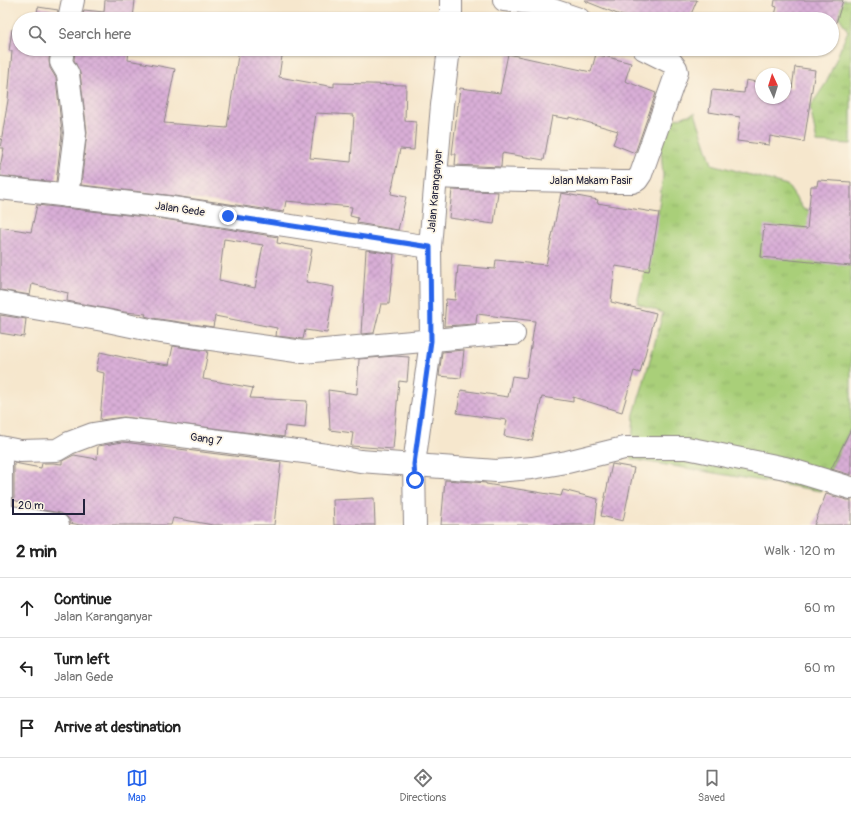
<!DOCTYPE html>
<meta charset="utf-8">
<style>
body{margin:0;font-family:Pangolin,sans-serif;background:#f6f6f6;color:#222}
.compass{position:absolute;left:755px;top:68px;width:36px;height:36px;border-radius:50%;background:#fff;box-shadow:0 1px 3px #0004;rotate:356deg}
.scale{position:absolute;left:12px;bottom:10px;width:73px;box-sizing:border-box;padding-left:4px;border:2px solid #22223b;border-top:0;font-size:11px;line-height:14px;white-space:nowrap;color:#22223b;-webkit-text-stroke:3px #fcf5e5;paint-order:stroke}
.stop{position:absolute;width:12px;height:12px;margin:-9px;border:3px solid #2563eb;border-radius:50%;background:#fff}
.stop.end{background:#2563eb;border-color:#fff;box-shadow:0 1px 4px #0008}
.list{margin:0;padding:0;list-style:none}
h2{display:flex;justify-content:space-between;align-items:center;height:52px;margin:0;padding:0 16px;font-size:17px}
h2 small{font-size:13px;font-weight:400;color:#767676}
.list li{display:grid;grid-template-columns:26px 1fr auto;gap:12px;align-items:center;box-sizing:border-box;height:60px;padding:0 16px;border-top:1px solid #e0e0e0}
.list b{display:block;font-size:15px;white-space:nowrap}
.list p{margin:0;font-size:13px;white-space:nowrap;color:#767676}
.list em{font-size:13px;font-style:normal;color:#767676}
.icon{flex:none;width:22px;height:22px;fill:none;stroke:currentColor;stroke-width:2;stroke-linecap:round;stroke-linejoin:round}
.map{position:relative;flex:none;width:851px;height:525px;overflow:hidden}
.search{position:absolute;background:#fff;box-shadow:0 1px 3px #0004;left:12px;right:12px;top:12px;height:44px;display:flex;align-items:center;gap:10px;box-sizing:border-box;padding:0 14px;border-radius:22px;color:#767676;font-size:15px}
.sheet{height:232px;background:#fff}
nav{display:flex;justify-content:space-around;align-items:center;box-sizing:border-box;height:56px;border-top:1px solid #e0e0e0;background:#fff;font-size:11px;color:#767676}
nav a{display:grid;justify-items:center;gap:2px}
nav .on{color:#2563eb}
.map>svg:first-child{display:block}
.grass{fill:url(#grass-tufts);stroke:#66785a}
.building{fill:url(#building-cross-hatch);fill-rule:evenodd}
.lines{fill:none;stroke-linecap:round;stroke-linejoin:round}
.minor-casing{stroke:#8c8484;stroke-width:24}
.minor{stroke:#fff;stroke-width:22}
.route{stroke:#2563eb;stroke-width:5}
.labels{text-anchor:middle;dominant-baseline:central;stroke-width:3.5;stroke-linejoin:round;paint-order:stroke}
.street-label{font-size:11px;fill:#22223b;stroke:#fcf5e5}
</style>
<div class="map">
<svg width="851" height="525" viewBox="0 0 851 525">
<defs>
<pattern id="grass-tufts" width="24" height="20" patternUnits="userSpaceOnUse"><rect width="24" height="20" fill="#a9cf79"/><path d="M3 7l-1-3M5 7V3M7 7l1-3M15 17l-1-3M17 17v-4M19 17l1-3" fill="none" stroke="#91b16a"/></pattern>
<pattern id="building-cross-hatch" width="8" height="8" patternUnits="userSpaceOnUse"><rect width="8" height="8" fill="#d9afd7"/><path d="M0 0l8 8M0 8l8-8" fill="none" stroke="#ba96b9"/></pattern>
</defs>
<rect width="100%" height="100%" fill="#fcf5e5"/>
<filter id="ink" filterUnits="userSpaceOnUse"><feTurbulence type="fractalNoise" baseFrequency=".025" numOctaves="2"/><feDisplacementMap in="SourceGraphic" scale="8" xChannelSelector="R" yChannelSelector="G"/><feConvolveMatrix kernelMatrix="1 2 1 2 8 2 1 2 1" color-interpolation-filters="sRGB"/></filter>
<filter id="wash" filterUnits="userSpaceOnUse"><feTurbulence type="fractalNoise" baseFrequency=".012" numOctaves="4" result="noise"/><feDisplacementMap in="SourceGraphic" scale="16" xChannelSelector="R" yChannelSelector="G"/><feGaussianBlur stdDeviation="0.9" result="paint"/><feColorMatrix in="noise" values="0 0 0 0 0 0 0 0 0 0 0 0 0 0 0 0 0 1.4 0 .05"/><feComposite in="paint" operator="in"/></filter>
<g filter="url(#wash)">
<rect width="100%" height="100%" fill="#f6e7cd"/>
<g class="grass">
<path d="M 828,0 L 851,0 L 851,144 L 817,142 L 810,107 L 826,83 L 848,31 Z"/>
<path d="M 695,113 L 712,164 L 787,185 L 804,210 L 851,213 L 851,428 L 839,451 L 821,491 L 631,459 L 634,414 L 642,388 L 663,313 L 637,303 L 657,220 L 663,176 L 659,124 Z"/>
</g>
<g id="blocks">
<g class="building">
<path d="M 105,0 L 135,0 L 133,19 L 82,19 L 84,10 L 104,12 Z"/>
<path d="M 585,0 L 697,0 L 689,19 L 630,19 L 585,1 Z"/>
<path d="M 775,0 L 843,0 L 836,23 L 832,22 L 832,19 L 821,19 L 803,14 L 802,19 L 774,19 L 777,7 L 774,6 Z"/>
<path d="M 38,7 L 58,10 L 57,19 L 36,19 Z"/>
<path d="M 12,29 L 19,30 L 19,49 L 50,49 L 49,61 L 50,68 L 56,78 L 62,133 L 56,182 L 0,176 L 0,167 L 4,148 L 0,148 L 8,100 L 12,51 L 9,51 Z"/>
<path d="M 75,49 L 129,49 L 128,60 L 175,69 L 164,123 L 227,128 L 239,49 L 283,49 L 279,77 L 334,87 L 334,83 L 406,85 L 405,121 L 416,122 L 414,150 L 400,149 L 391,194 L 406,197 L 398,230 L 357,223 L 358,218 L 350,216 L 352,207 L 286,201 L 284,212 L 167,195 L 81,185 L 87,132 L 80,73 L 74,60 ZM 316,113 L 354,115 L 351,162 L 310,158 Z"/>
<path d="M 508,54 L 591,72 L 596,54 L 631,63 L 625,81 L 656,93 L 635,153 L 613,144 L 618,131 L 569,117 L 569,119 L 552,116 L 544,160 L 502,153 L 501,167 L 455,165 L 456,154 L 452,154 L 460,88 L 500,93 Z"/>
<path d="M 795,67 L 815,70 L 804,142 L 770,136 L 769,145 L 737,141 L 740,117 L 709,112 L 712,90 L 744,93 L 746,80 L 761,83 L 761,98 L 785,98 L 785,87 L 792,88 Z"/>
<path d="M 818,180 L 851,182 L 851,266 L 761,257 L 764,225 L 807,229 L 811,186 L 817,186 Z"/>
<path d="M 452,190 L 498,192 L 494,224 L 449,218 Z"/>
<path d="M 561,193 L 598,200 L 597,203 L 659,213 L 649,271 L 615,266 L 611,302 L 656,313 L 640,373 L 634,371 L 622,412 L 573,397 L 573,402 L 542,397 L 532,441 L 504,436 L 507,420 L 457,413 L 461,390 L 508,397 L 512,376 L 526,378 L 535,321 L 477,314 L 476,324 L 444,326 L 446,299 L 455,300 L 458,266 L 495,269 L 496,260 L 546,265 Z"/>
<path d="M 37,205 L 164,219 L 278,237 L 277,243 L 312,249 L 306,282 L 334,287 L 327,333 L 305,330 L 303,339 L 276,336 L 277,328 L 215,316 L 213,327 L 152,318 L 145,316 L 146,314 L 124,312 L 67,301 L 68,293 L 32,284 L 30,295 L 0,290 L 0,227 L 31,232 ZM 224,239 L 263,245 L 255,288 L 219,280 Z"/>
<path d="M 366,250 L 394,254 L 389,304 L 381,304 L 374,333 L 361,334 Z"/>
<path d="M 0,315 L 26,319 L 24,337 L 0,333 Z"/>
<path d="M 173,346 L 208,351 L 203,379 L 253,388 L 250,398 L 307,401 L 305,428 L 285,426 L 284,437 L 124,417 L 100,420 L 104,373 L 96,371 L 100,352 L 149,363 L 149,362 L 169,365 Z"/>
<path d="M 464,350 L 461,378 L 439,376 L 442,352 Z"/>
<path d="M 394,356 L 409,357 L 407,382 L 399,381 L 393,449 L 351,446 L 353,433 L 330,430 L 328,390 L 357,394 L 359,359 Z"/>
<path d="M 851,429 L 851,475 L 831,469 Z"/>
<path d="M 123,442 L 281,462 L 274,525 L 213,525 L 173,518 L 171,525 L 80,525 L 70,523 L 70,520 L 66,516 L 60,513 L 43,510 L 14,500 L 14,463 L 41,468 L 42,463 L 53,463 L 62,464 L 62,461 L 74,455 L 97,459 L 98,446 Z"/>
<path d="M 612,464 L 634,468 L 623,521 L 601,516 Z"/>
<path d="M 445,480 L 486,483 L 486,484 L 561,496 L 563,490 L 598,499 L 595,525 L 441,525 Z"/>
<path d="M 826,494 L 847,500 L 851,500 L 851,525 L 814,525 Z"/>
<path d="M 374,498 L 375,525 L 334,525 L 333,500 Z"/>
</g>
</g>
</g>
<g filter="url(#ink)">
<use href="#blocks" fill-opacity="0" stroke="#8c8484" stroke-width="1"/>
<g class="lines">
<defs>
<g id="minor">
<path d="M 504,0 L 532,3 L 579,19"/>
<path d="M 69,19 L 73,0"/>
<path d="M 451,19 L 451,0"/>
<path d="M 63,49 L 61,62 L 68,74 L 75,133 L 67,196"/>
<path d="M 436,177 L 485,179 L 620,182 L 632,182 L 637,180 L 641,174 L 677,72 L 676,68 L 672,63 L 644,49"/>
<path d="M 0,188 L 166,207 L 430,247"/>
<path d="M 0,302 L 103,320 L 155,331 L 303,352 L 499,334 L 514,334"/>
<path d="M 0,447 L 20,451 L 57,450 L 69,443 L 93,434 L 123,429 L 151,432 L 327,455 L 360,461 L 496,471 L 532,468 L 567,462 L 624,448 L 687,448 L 785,468 L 851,488"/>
<path d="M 1,448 L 1,525"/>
<path d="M 0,515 L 58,525"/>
<path d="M 415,525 L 414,464 L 431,341 L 430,247 L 442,105 L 449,49"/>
</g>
</defs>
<use href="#minor" class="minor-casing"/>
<use href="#minor" class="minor"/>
</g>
</g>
<g class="lines" filter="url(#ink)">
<path class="route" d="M 228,216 L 430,247 L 431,341 L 414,464 L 415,480"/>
</g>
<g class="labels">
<g class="street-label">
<text x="591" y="180">Jalan Makam Pasir</text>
<text transform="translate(435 191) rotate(-85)">Jalan Karanganyar</text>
<text transform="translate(180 209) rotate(8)">Jalan Gede</text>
<text transform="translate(206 439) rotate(8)">Gang 7</text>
</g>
</g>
</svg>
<svg class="compass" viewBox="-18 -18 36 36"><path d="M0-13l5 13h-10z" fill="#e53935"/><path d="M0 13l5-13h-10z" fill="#767676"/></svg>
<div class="scale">20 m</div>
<div class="stop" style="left:415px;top:480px"></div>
<div class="stop end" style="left:228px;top:216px"></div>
<div class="search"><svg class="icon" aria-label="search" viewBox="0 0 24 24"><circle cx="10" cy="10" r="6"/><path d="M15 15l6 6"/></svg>Search here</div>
</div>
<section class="sheet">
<h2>2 min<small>Walk · 120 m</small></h2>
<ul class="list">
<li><svg class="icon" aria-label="ahead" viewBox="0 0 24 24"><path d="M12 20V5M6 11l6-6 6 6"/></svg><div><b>Continue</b><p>Jalan Karanganyar</p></div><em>60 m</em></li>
<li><svg class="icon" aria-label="left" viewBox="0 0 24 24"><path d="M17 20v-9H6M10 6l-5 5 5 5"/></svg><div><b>Turn left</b><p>Jalan Gede</p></div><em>60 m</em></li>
<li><svg class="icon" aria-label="arrive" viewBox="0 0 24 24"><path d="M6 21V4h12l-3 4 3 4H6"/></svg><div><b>Arrive at destination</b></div></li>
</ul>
</section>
<nav>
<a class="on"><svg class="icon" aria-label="map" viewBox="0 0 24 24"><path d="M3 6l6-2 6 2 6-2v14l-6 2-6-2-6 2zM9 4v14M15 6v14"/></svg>Map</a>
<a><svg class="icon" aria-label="directions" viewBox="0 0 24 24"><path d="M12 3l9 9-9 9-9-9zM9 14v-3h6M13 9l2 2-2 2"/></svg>Directions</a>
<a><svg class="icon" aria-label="saved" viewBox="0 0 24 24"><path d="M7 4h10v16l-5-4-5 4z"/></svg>Saved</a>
</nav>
